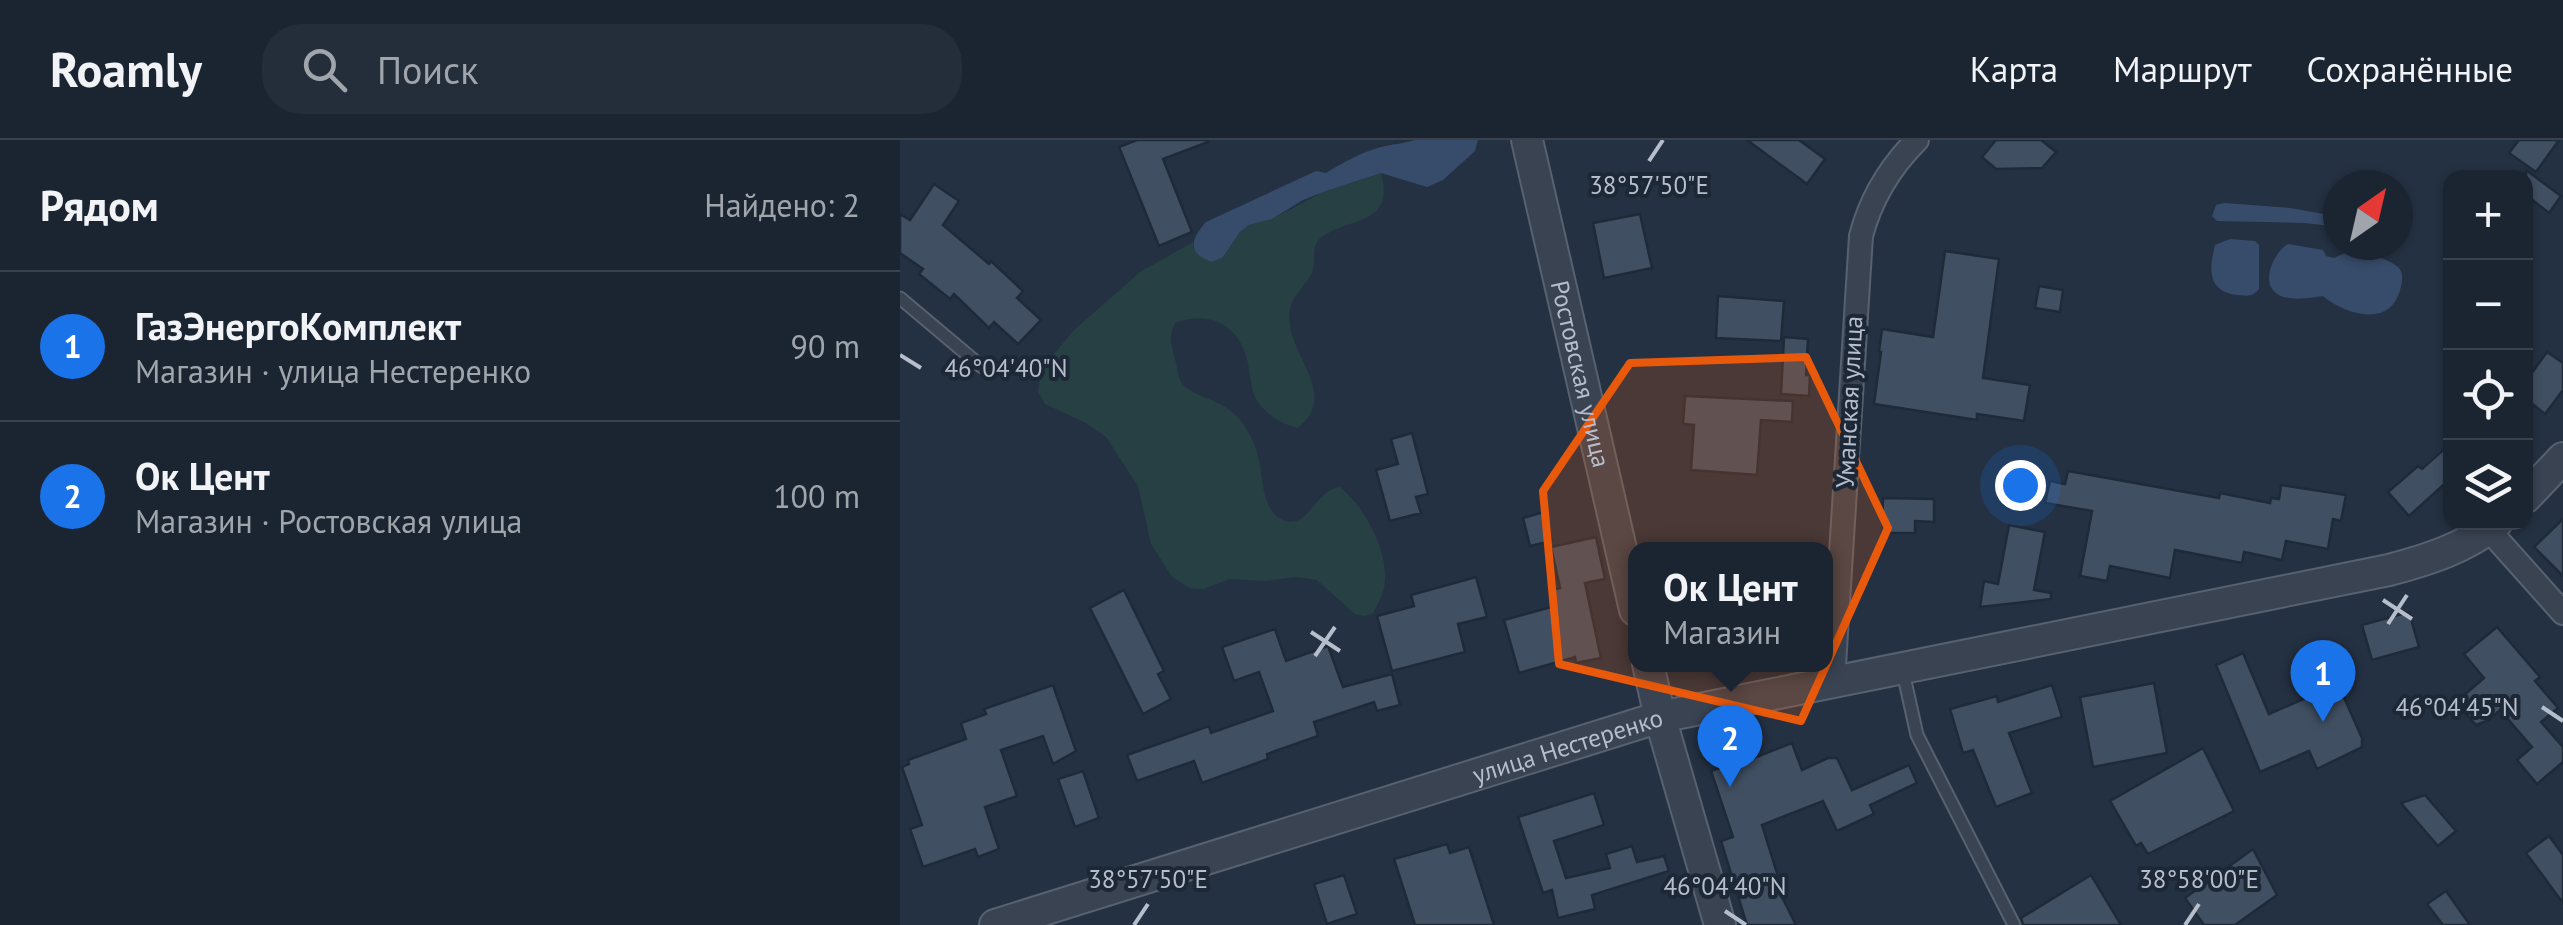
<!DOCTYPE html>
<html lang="ru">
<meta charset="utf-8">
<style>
body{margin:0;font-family:"PT Sans",sans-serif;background:#242d3a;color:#f1f3f6}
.controls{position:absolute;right:30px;top:30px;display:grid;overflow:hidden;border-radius:20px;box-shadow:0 2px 8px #0004}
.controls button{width:90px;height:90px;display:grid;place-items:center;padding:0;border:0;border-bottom:2px solid #39424d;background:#1b2532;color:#f1f3f6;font:50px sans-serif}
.compass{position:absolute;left:1423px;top:30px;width:90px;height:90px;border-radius:50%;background:#1b2532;box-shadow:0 2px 8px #0004;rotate:34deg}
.you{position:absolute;left:1120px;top:345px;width:35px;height:35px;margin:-25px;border:8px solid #fff;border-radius:50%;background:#1a73e8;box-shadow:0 0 0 15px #1a73e833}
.badge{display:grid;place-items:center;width:65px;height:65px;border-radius:50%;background:#1a73e8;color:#fff;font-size:32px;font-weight:700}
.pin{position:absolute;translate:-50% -82px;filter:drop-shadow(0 2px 5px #0008)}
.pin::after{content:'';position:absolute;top:52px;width:35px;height:30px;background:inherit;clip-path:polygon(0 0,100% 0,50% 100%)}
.popup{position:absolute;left:728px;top:402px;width:205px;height:130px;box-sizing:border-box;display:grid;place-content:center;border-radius:20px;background:#1b2532;filter:drop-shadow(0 2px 8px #0005);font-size:32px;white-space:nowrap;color:#a0a5ac}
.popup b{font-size:38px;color:#f1f3f6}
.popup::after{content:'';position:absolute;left:50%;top:100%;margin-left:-20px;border:20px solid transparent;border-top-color:#1b2532}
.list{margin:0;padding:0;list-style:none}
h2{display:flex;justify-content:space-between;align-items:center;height:130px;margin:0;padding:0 40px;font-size:42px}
h2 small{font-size:32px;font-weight:400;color:#a0a5ac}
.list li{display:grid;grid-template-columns:65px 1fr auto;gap:30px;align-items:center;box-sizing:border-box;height:150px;padding:0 40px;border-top:2px solid #39424d}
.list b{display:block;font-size:38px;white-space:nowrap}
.list p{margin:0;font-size:32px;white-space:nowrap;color:#a0a5ac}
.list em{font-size:32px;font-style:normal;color:#a0a5ac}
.icon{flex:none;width:55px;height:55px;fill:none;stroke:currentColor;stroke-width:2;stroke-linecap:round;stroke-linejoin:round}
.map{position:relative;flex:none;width:1663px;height:785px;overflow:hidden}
header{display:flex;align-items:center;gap:60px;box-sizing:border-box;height:140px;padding:0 50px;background:#1b2532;border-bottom:2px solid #39424d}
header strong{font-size:48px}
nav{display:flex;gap:55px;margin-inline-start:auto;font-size:35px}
.search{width:700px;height:90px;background:#242d3a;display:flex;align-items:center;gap:25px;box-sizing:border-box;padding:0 35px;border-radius:40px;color:#a0a5ac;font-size:38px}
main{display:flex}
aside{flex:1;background:#1b2532}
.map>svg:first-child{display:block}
.green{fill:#264043}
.water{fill:#374b6a}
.building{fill:#404f62;stroke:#1f2a39;stroke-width:2.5}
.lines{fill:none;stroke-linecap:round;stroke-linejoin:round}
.service-casing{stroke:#57616f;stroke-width:15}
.minor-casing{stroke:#57616f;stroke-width:26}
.tertiary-casing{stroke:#57616f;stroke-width:34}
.service{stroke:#394352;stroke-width:11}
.minor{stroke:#394352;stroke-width:22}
.tertiary{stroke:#394352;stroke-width:30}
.marked{fill:#e8590c;fill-opacity:0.2;stroke:#e8590c;stroke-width:8;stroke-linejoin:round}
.ticks{fill:none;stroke:#b6becc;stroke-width:4}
.labels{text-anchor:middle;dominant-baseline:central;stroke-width:8;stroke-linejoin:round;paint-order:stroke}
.street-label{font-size:25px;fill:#b6becc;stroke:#1d2837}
.ticks-label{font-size:25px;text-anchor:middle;fill:#b6becc;stroke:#1d2837;stroke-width:8;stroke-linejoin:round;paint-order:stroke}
</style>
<header>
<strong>Roamly</strong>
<div class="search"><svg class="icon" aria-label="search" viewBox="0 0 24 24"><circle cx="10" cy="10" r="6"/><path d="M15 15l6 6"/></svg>Поиск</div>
<nav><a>Карта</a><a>Маршрут</a><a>Сохранённые</a></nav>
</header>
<main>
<aside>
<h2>Рядом<small>Найдено: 2</small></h2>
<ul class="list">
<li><span class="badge">1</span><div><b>ГазЭнергоКомплект</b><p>Магазин · улица Нестеренко</p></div><em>90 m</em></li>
<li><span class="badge">2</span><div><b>Ок Цент</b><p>Магазин · Ростовская улица</p></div><em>100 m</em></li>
</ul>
</aside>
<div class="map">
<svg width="1663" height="785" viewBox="0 0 1663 785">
<rect width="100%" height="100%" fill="#243142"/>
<path class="green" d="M 481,33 C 495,86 452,76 422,97 C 409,106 417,121 412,133 C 407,144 394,154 391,165 C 380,202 425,238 412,270 C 410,277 403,283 398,288 C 381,284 364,274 355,257 C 350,246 350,231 347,219 C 338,184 308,170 275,183 C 268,199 271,202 275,219 C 277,226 278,237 281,242 C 294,260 326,257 344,285 C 351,296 356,307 359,320 C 363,339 362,373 385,381 C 409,388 415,350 440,347 C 466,368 493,418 483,452 C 481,459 476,467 473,473 L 464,476 L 455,474 L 417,440 L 395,437 L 366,441 L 330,439 L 303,449 L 290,448 L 272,437 L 251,404 L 238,346 L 206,297 L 186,283 L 145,264 L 138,251 L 140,237 L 149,220 L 174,190 L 240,132 L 293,102 L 293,108 L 323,117 L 340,92 L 349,85 L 372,79 L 423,52 Z"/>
<g class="water">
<path d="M 515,0 L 578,0 L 575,11 L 543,40 L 527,47 L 481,33 L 423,52 L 403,60 L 372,79 L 349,85 L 340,92 L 323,117 L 312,122 C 286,113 291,99 306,82 L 416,31 L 426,33 C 442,23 462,12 481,7 C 492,4 503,4 515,0 Z"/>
<path d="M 1324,63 L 1390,68 L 1435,76 L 1438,77 L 1438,87 L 1405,83 L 1317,81 L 1312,76 L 1316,65 Z"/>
<path d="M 1330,99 L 1355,101 L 1359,105 L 1359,149 C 1352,157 1348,156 1337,155 C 1307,151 1309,129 1315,105 Z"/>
<path d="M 1388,104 L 1423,110 L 1426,116 L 1434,118 C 1452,109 1459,110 1478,117 C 1484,119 1494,123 1499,128 C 1504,134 1502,143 1500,150 C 1490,188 1446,175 1423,156 C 1410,158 1387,162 1376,153 C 1360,141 1375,111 1388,104 Z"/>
</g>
<g class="building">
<path d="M 237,0 L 307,0 L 308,2 L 263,19 L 292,92 L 259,106 L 219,7 Z"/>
<path d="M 847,0 L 899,0 L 925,19 L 907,44 Z"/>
<path d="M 1096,0 L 1141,0 L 1156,12 L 1142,28 L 1096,29 L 1082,17 Z"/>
<path d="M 1619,0 L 1659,0 L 1636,32 L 1609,13 Z"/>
<path d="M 1626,30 L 1661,56 L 1649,73 L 1626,55 Z"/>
<path d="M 34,44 L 59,61 L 43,85 L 89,124 L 91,121 L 123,151 L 117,158 L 141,180 L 118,204 L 94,182 L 89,188 L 54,154 L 50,159 L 19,134 L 23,129 L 0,113 L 0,74 L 10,80 Z"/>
<path d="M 740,74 L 752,128 L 704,138 L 693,83 Z"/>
<path d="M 1045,111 L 1099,119 L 1083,238 L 1130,245 L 1124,281 L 1077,274 L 1077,280 L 974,264 L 981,212 L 979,211 L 982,189 L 1033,197 Z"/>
<path d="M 1139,146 L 1163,150 L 1160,172 L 1135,168 Z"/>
<path d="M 818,156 L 884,161 L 881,201 L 816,198 Z"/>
<path d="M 884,197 L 908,199 L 906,235 L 910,235 L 909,256 L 881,254 Z"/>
<path d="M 1647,212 L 1663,223 L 1663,250 L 1645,274 L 1626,259 L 1626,241 Z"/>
<path d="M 785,256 L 893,261 L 892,282 L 861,280 L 857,335 L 791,330 L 794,285 L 783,284 Z"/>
<path d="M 512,293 L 528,354 L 516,357 L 521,373 L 490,381 L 476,330 L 498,324 L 491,299 Z"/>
<path d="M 1550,304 L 1550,339 L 1509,376 L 1488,352 L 1518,326 L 1522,329 Z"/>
<path d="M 1168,331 L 1319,358 L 1320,353 L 1370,363 L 1371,358 L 1379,359 L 1381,345 L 1446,355 L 1441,381 L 1433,379 L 1428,409 L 1386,401 L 1382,420 L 1344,412 L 1342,423 L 1275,410 L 1270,438 L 1210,426 L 1207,441 L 1180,436 L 1192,371 L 1145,363 L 1150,341 L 1165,344 Z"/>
<path d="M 983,358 L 1034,359 L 1034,382 L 1015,381 L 1015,393 L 982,393 Z"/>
<path d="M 644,372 L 652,401 L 630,406 L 623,378 Z"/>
<path d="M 1663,379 L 1663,436 L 1634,407 Z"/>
<path d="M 1109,385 L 1145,392 L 1134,450 L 1151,453 L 1151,459 L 1080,467 L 1084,441 L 1098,444 Z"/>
<path d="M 696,397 L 705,439 L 685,443 L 701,518 L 676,523 L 675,517 L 619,533 L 604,480 L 655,466 L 652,450 L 660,448 L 651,407 Z"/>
<path d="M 576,437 L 587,477 L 558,484 L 565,512 L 492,531 L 477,476 L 514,466 L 511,455 Z"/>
<path d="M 224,450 L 264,531 L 258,534 L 271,559 L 243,574 L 190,468 Z"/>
<path d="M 1509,472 L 1519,507 L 1472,520 L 1462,485 Z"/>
<path d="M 1597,487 L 1640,537 L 1635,541 L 1658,568 L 1641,582 L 1663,607 L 1663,622 L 1637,644 L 1617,620 L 1632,607 L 1600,570 L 1589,580 L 1576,585 L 1556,562 L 1584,538 L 1564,514 Z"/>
<path d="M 375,489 L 386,521 L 428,506 L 443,547 L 492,534 L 500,565 L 477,571 L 474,562 L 414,582 L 418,596 L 367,614 L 368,619 L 302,643 L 294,621 L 237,641 L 227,615 L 309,586 L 311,593 L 373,571 L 359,532 L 334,541 L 322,507 Z"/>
<path d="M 1343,513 L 1369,574 L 1438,544 L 1462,598 L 1462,607 L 1417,629 L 1409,611 L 1360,632 L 1316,525 Z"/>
<path d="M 1254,543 L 1267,613 L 1193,627 L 1180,557 Z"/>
<path d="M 153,545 L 176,611 L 153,624 L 143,596 L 101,610 L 117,656 L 85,667 L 99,709 L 78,717 L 75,709 L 23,727 L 10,689 L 22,685 L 2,627 L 9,624 L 8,620 L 66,599 L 61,583 L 86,574 L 84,569 Z"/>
<path d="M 1152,545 L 1162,577 L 1109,593 L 1132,653 L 1096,667 L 1073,610 L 1063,613 L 1050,569 L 1097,556 L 1098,562 Z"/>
<path d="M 892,603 L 902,630 L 928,618 L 937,618 L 952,650 L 1009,625 L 1017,643 L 970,665 L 974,674 L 937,691 L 923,661 L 862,685 L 881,746 L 877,747 L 896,785 L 847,785 L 821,701 L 833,697 L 811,631 L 835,622 L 836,625 Z"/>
<path d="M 1303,608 L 1334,671 L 1248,714 L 1241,703 L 1236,706 L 1210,661 Z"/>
<path d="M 183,631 L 199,678 L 175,687 L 158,639 Z"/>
<path d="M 694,653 L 704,685 L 654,701 L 666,738 L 710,728 L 706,714 L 732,706 L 737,722 L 764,716 L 769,731 L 692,755 L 695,769 L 658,778 L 652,750 L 643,753 L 618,677 Z"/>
<path d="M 1525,655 L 1556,691 L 1538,706 L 1501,663 Z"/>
<path d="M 1649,696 L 1663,715 L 1663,763 L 1626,713 Z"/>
<path d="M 547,704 L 550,713 L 569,707 L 594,785 L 515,785 L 494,719 Z"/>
<path d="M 1353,709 L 1377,755 L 1335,785 L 1304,785 L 1285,758 Z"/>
<path d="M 444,735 L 457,774 L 427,784 L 414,744 Z"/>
<path d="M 1191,735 L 1221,785 L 1123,785 L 1121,778 Z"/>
<path d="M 1546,751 L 1570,785 L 1543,785 L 1527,764 Z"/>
</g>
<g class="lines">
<defs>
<g id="service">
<path d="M 0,158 L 82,227"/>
<path d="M 1003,532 L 1017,595 L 1114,785"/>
</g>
<g id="minor">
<path d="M 1588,389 L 1663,473"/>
<path d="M 933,541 L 961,96 C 971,58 989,28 1017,0"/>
</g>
<g id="tertiary">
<path id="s1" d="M 627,0 L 735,470"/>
<path d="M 1626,357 L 1663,318"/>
<path d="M 748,524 L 760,577 L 820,785"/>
<path id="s2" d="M 95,785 L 760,577 L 1489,430 C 1527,420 1566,408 1597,382"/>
</g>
</defs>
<use href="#service" class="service-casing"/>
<use href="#minor" class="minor-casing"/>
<use href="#tertiary" class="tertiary-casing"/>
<use href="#service" class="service"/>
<use href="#minor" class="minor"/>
<use href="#tertiary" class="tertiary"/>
</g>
<path class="marked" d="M 906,217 L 988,388 L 901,581 L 659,524 L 643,351 L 730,223 Z"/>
<path class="ticks" d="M 749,21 L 763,0M 0,215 L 21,228M 1483,460 L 1512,479M 1488,484 L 1507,455M 411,492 L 440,511M 415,516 L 435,487M 1642,567 L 1663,581M 825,771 L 846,785M 234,785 L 248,764M 1285,785 L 1299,764"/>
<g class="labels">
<g class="street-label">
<text stroke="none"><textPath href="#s1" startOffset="240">Ростовская улица</textPath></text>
<text transform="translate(949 262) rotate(-87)">Уманская улица</text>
<text stroke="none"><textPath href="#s2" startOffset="600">улица Нестеренко</textPath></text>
</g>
</g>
<g class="ticks-label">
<text x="749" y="54">38°57'50"E</text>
<text x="106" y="237">46°04'40"N</text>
<text x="1557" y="576">46°04'45"N</text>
<text x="248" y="748">38°57'50"E</text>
<text x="1299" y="748">38°58'00"E</text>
<text x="825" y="755">46°04'40"N</text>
</g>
</svg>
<div class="controls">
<button>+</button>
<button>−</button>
<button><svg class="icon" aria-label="locate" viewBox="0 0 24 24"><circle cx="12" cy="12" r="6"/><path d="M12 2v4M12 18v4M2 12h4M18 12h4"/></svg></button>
<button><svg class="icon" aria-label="layers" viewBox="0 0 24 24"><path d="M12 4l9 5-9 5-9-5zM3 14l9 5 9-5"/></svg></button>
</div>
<svg class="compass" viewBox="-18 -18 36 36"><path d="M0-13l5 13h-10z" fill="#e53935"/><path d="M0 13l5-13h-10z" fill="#a0a5ac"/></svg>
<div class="you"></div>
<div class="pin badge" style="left:1423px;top:582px">1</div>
<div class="pin badge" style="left:830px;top:647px">2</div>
<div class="popup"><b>Ок Цент</b>Магазин</div>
</div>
</main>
